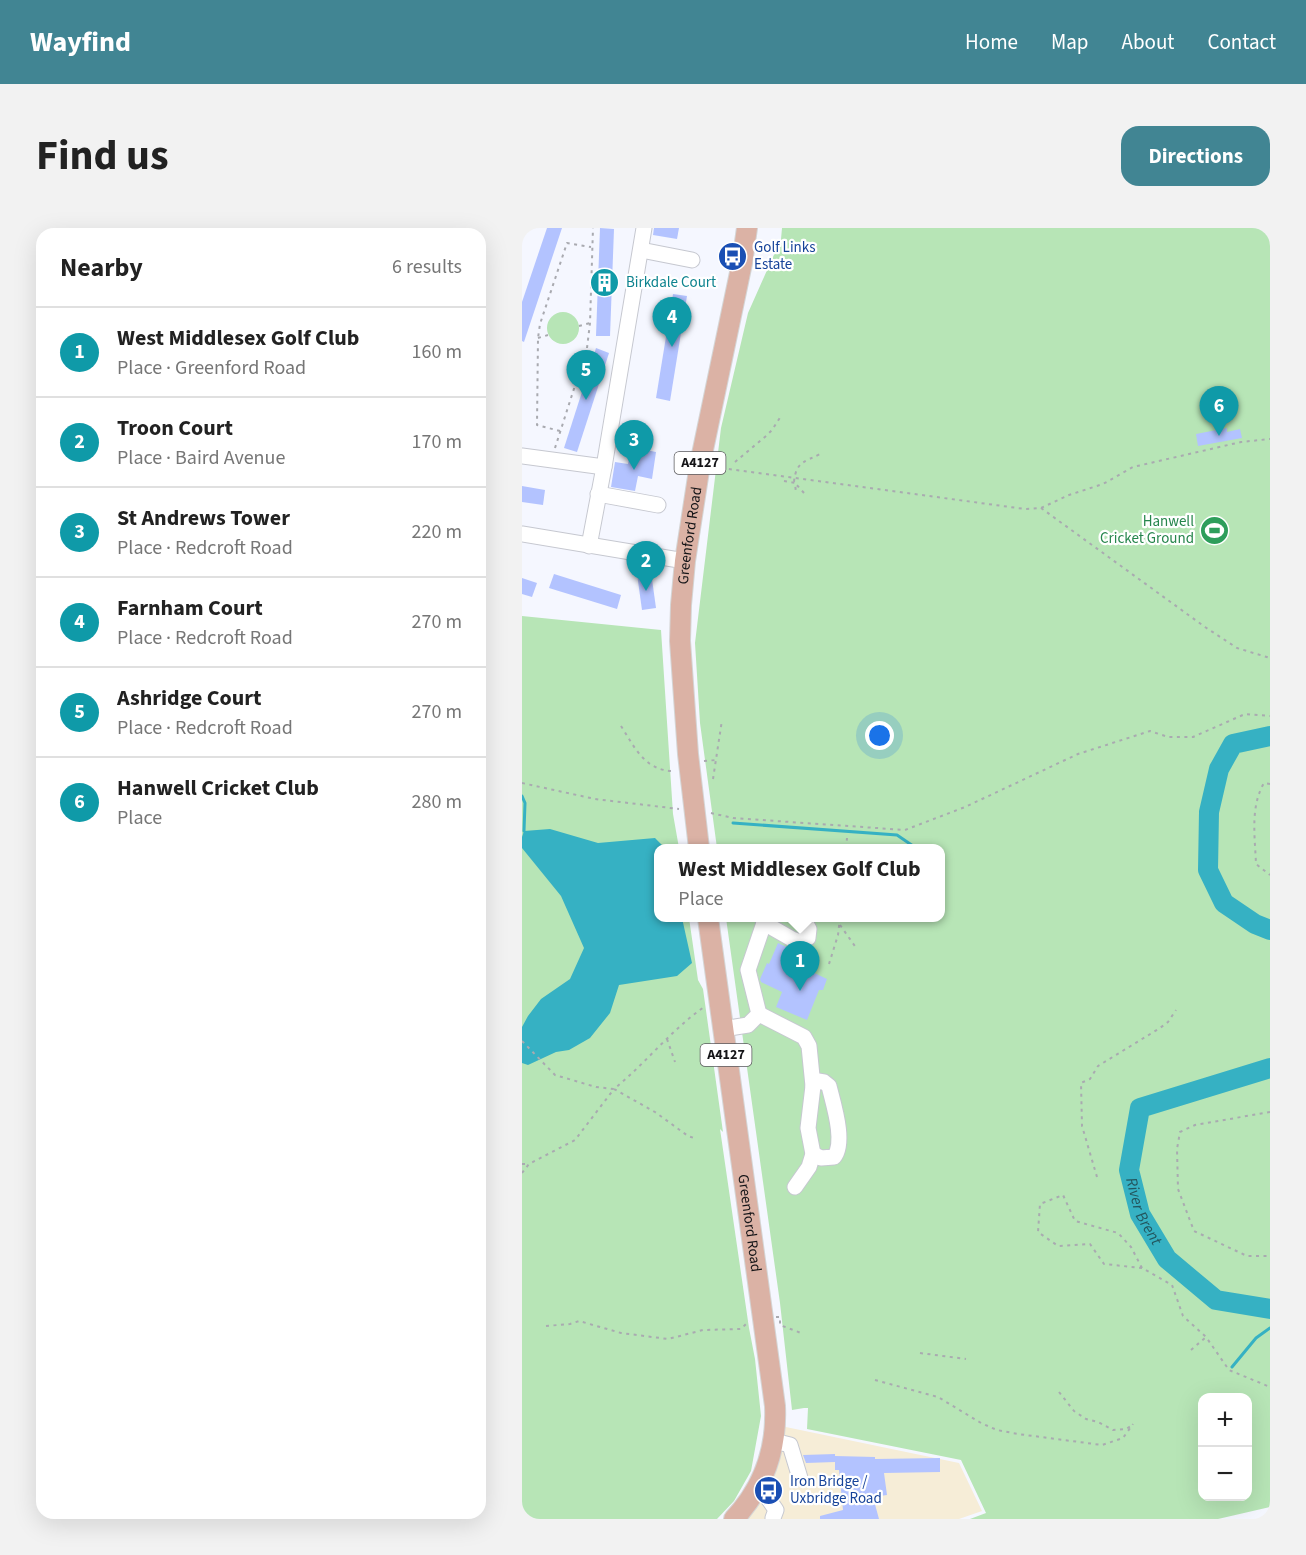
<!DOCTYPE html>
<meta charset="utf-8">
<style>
body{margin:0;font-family:"Source Sans 3",sans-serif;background:#f2f2f2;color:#222}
.controls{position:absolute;right:18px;bottom:18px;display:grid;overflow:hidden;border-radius:12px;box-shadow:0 6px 24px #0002}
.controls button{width:54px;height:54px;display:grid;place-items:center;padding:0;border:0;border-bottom:2px solid #e0e0e0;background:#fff;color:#222;font:30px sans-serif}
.you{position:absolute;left:358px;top:508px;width:21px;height:21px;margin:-15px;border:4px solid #fff;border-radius:50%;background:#1a73e8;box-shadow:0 0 0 9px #1a73e833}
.badge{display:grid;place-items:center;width:39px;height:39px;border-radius:50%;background:#418593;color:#fff;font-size:20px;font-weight:700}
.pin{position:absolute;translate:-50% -50px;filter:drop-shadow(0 2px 3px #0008)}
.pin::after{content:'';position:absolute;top:32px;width:21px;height:18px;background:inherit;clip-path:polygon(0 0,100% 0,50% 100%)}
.popup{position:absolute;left:132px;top:616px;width:291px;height:78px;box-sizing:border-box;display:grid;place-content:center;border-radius:12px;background:#fff;filter:drop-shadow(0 2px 4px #0005);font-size:20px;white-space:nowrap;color:#767676}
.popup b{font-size:22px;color:#222}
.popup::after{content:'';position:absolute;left:50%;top:100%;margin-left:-12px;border:12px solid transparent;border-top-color:#fff}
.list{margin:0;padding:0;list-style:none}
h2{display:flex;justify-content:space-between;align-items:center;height:78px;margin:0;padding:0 24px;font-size:26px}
h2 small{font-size:20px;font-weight:400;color:#767676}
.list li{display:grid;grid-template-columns:39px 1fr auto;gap:18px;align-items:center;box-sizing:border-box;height:90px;padding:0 24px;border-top:2px solid #e0e0e0}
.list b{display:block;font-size:22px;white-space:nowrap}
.list p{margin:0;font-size:20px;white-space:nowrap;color:#767676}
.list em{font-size:20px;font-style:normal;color:#767676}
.map{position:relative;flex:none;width:748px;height:1291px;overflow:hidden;border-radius:18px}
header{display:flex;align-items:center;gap:36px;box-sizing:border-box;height:84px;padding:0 30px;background:#418593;color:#fff}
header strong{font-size:28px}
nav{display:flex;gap:33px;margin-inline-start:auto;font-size:21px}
.intro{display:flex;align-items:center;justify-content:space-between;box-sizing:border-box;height:144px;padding:0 36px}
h1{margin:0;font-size:42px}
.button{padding:15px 27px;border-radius:18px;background:#418593;color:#fff;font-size:21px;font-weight:700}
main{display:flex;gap:36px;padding:0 36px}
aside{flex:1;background:#fff;border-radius:18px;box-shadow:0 6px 24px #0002}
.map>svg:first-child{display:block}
.commercial{fill:#f6edd7}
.green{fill:#b7e5b6;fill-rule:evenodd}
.water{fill:#36b1c3}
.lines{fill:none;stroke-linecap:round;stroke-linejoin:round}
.stream{stroke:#36b1c3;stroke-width:3}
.river{stroke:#36b1c3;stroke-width:20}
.building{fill:#b3c3ff}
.minor-casing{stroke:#c6c8d0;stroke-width:17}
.major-casing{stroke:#d5d5d5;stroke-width:22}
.path{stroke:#a9aab0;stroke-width:2;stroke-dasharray:3 4.5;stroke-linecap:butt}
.minor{stroke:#fff;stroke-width:15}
.major{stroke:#dbb2a5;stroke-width:20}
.rail{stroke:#8e8f95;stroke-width:3}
.labels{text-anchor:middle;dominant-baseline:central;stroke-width:4.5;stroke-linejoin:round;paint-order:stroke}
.shield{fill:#fff;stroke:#5a5a5d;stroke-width:1.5}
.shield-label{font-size:14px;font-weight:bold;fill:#141417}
.transit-label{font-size:15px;fill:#164399;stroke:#fff;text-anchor:start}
.culture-label{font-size:15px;fill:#0d838f;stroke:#fff;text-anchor:start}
.leisure-label{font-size:15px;fill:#27864d;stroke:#fff;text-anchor:end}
.street-label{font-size:15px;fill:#141417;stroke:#fff}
.water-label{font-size:16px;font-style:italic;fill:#23555d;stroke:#fff}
</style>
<header>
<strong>Wayfind</strong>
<nav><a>Home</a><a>Map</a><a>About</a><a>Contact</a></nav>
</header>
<div class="intro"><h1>Find us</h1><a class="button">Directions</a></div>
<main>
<aside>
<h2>Nearby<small>6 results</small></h2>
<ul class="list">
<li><span class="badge" style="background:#0f9aa8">1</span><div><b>West Middlesex Golf Club</b><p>Place · Greenford Road</p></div><em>160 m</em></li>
<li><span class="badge" style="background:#0f9aa8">2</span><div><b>Troon Court</b><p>Place · Baird Avenue</p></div><em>170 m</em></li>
<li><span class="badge" style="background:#0f9aa8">3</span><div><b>St Andrews Tower</b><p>Place · Redcroft Road</p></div><em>220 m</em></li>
<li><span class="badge" style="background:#0f9aa8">4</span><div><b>Farnham Court</b><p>Place · Redcroft Road</p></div><em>270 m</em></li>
<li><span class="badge" style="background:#0f9aa8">5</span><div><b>Ashridge Court</b><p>Place · Redcroft Road</p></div><em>270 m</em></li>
<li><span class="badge" style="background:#0f9aa8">6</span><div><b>Hanwell Cricket Club</b><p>Place</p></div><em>280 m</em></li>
</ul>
</aside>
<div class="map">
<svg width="748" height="1291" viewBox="0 0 748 1291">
<rect width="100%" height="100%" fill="#f5f7ff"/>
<path class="commercial" d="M 259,1198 L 437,1235 L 460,1283 L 437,1291 L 218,1291 Z"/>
<g class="green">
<path d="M 260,0 L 748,0 L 748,1279 L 696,1291 L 448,1291 L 464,1285 L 439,1232 L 285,1201 L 286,1180 L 282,1180 L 270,1182 L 258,1075 L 204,690 L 419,690 L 419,620 L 195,620 L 178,495 L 173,415 L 199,200 L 226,85 L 259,11 ZM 680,1170 L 726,1170 L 726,1268 L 680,1268 Z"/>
<circle cx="41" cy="100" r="16"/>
<path d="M 0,388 L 139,402 L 151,586 L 157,620 L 137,620 L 137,690 L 167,690 L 176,752 L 181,761 L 201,904 L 198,901 L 227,1100 L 233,1131 L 239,1188 L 229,1243 L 212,1273 L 195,1291 L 0,1291 Z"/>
</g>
<path class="water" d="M 28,601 L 76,615 L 133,610 L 143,620 L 137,620 L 137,690 L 160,690 L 170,735 L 155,748 L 97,757 L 88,785 L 68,810 L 47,822 L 34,824 L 6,837 L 0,835 L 0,799 L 6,788 L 19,771 L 48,751 L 62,720 L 39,668 L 0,620 L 0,609 L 2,603 Z"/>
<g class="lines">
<g class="stream">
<path d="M 0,568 L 3,575 L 2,603"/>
<path d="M 211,595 L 375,607 L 394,620"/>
<path d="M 710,1139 L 734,1110 L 748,1100"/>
</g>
<g class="river">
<path d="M 748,508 L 711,516 L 697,541 L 687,584 L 686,642 L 702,675 L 733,696 L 748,702"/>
<path id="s1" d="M 748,840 L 618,880 L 607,942 L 618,986 L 645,1031 L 694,1072 L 748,1081"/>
</g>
</g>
<g class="building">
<path d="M 25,0 L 40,0 L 2,114 L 0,113 L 0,74 Z"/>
<path d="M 78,0 L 92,1 L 88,108 L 74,108 Z"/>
<path d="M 132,0 L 157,0 L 155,11 L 131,7 Z"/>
<path d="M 151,66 L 165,68 L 148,173 L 134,170 Z"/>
<path d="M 74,120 L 87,125 L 55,224 L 42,220 Z"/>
<path d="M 705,200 L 705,204 L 718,201 L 720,210 L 676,218 L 674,206 Z"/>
<path d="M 109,219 L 134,224 L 130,251 L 116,248 L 113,263 L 89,259 L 93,234 L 106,236 Z"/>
<path d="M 0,258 L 23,262 L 21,277 L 0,274 Z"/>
<path d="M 129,344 L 134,380 L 120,382 L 115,346 Z"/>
<path d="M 32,346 L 99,367 L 95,381 L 27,360 Z"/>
<path d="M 0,350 L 15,355 L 10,369 L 0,366 Z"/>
<path d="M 256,715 L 291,731 L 286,742 L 305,751 L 301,762 L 297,762 L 285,792 L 254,779 L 260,764 L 239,754 L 238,751 L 245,735 L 247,736 Z"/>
<path d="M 313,1226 L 313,1228 L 353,1229 L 353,1231 L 418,1230 L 418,1244 L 362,1245 L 365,1267 L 351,1269 L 357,1291 L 298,1291 L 298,1288 L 321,1282 L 317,1242 L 313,1242 L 313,1234 L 284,1235 L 281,1227 Z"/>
</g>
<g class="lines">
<defs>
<g id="minor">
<path d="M 119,22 L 170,32"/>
<path d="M 0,228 L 82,239"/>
<path d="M 76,266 L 136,277"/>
<path d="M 0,306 L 163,333"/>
<path d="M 67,318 L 82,239 L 122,0"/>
<path d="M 242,695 L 270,711 L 278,714 L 286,710 L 287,701 L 281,690"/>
<path d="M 237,786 L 282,809 L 287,818 L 291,858 L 286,900 L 291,926 L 287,939 L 273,959"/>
<path d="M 201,801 L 226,797 L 237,786 L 226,742 L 242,695 L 241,690"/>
<path d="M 291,926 L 299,930 L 312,929 C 324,914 311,875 307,858 L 302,854 L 296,853 L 291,858"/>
<path d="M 252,1213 L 268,1217 L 278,1250"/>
<path d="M 237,1257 L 254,1282 L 251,1290"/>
</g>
<g id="major">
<path id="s2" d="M 177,620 L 166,526 L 158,413 L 159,377 L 163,333 L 178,236 L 220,35 L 225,0"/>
<path id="s3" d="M 186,690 L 253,1178 C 255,1221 242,1259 212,1291"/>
</g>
</defs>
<use href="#minor" class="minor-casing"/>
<use href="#major" class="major-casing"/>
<g class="path">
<path d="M 57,98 L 68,95"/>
<path d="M 16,110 L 26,107"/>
<path d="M 38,203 L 15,197 L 16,110 L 18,96 L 45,15 L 69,19"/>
<path d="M 33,220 L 65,120 L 68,95 L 71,0"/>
<path d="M 213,234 L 244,208 L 250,202 L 259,188"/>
<path d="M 192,239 L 503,281 L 519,280 L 547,267 L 581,256 L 611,239 L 719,214 L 748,211"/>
<path d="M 262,253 L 273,255 L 274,265"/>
<path d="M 282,265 L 272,254 C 274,233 283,234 300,225"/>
<path d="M 519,280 L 683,399 L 715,420 L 748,430"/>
<path d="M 99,498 C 113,520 123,543 152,543"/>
<path d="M 182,533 L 194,532"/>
<path d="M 191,551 L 200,492"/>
<path d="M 0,555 L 73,571 L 157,581"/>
<path d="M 748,556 L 742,555 C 728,579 733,609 734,636 L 748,647"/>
<path d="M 189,585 L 211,590 L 383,602 L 443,579 L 556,526 L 628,503 L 646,509 L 671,509 L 723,486 L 748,488"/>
<path d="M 279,617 L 288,617 L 300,620"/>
<path d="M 324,620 L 325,610"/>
<path d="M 318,697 L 335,721"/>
<path d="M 307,736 L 316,707 L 318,690"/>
<path d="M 145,811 L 153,834"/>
<path d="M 0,813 L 33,847 L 74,859 L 92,861 C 124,835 149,802 182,779"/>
<path d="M 748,884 L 673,897 L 658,904 L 655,921 L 656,961 L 672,1003 L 725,1028 L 748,1028"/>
<path d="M 0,936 L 7,936"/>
<path d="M 0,945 L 7,936 L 53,912 L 92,861 L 133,884 L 166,908 L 175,911"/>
<path d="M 575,949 L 560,898 L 559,855 L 568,851 L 576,838 L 638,800 L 646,794 L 654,782"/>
<path d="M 620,1040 L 609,1019 L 596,1005 L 553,993 L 541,967 L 518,976 L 516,1004 L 536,1018 L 568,1016 L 582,1036 L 620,1040 L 650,1057 L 661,1088 L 684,1109 L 707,1142 L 748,1159"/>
<path d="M 254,1089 L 258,1089 L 258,1097 L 279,1105"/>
<path d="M 24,1098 L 48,1096 L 57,1093 L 99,1105 L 146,1111 L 181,1102 L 219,1101 L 227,1093"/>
<path d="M 669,1122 L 684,1109"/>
<path d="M 398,1125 L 444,1131"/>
<path d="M 353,1152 L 416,1169 L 459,1195 L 475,1202 L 496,1206 L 580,1217 L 601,1210 L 611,1196"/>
<path d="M 537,1164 L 552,1183 L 564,1191 L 576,1194 L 591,1202 L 604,1201 L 609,1198"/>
</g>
<use href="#minor" class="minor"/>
<use href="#major" class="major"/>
<path class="rail" d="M 739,1291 L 748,1289"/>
</g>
<defs>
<symbol id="bus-disc" viewBox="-11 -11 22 22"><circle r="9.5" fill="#1a4fb4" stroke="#fff"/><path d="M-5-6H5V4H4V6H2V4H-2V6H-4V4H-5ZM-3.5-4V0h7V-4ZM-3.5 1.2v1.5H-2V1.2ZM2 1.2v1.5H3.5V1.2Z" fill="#fff"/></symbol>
<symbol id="building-disc" viewBox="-11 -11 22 22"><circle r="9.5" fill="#0f9aa8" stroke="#fff"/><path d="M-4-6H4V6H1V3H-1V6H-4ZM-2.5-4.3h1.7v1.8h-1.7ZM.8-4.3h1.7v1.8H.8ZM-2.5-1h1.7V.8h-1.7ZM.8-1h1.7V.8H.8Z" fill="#fff"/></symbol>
<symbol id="stadium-disc" viewBox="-11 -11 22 22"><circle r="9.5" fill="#2e9e5b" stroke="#fff"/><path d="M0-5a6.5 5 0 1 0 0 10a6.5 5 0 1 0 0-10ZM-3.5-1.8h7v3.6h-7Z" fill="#fff"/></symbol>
</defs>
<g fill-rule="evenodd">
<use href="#bus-disc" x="194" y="12" width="33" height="33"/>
<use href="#building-disc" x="66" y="38" width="33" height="33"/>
<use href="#stadium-disc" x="676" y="286" width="33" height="33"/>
<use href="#bus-disc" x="230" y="1246" width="33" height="33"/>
</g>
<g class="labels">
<g class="shield">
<rect x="152.5" y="224" width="51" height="22" rx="4.5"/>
<rect x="178.5" y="816" width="51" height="22" rx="4.5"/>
</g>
<g class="shield-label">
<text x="178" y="235">A4127</text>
<text x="204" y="827">A4127</text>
</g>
<g class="transit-label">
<text x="232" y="19">Golf Links<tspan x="232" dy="17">Estate</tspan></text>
<text x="268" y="1253">Iron Bridge /<tspan x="268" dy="17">Uxbridge Road</tspan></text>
</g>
<g class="culture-label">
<text x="104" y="54">Birkdale Court</text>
</g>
<g class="leisure-label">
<text x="672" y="293">Hanwell<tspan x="672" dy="17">Cricket Ground</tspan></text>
</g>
<g class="street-label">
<text stroke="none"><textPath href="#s2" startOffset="314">Greenford Road</textPath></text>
<text stroke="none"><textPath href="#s3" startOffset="308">Greenford Road</textPath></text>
</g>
<g class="water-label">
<text stroke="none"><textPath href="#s1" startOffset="243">River Brent</textPath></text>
</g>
</g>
</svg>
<div class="controls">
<button>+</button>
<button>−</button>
</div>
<div class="you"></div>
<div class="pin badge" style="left:278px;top:763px;background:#0f9aa8">1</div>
<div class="popup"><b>West Middlesex Golf Club</b>Place</div>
<div class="pin badge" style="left:124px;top:363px;background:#0f9aa8">2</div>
<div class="pin badge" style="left:112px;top:242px;background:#0f9aa8">3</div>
<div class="pin badge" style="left:150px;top:119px;background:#0f9aa8">4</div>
<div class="pin badge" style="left:64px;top:172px;background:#0f9aa8">5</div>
<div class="pin badge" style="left:697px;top:208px;background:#0f9aa8">6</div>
</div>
</main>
